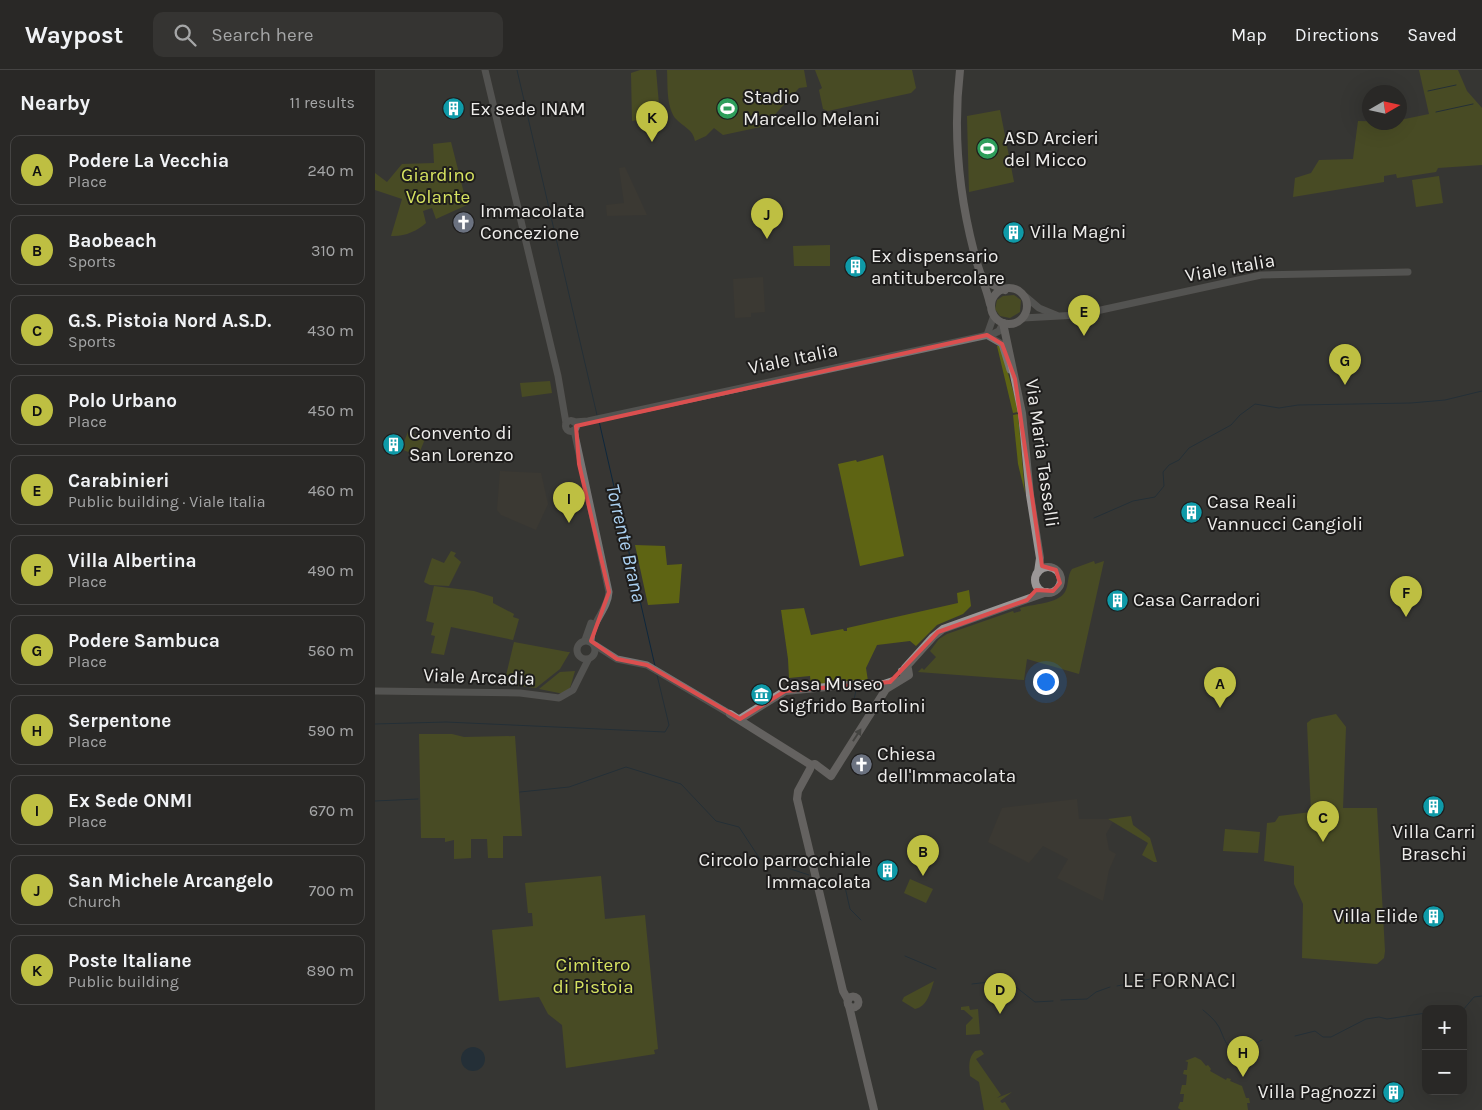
<!DOCTYPE html>
<meta charset="utf-8">
<style>
body{margin:0;font-family:Karla,sans-serif;background:#353432;color:#f1f3f6}
.controls{position:absolute;right:15px;bottom:15px;display:grid;overflow:hidden;border-radius:10px;box-shadow:0 5px 20px #0002}
.controls button{width:45px;height:45px;display:grid;place-items:center;padding:0;border:0;border-bottom:1px solid #454443;background:#292826;color:#f1f3f6;font:25px sans-serif}
.compass{position:absolute;left:987px;top:15px;width:45px;height:45px;border-radius:50%;background:#292826;box-shadow:0 5px 20px #0002;rotate:81deg}
.you{position:absolute;left:670px;top:611px;width:18px;height:18px;margin:-12px;border:4px solid #fff;border-radius:50%;background:#1a73e8;box-shadow:0 0 0 8px #1a73e833}
.badge{display:grid;place-items:center;width:32px;height:32px;border-radius:50%;background:#bebf42;color:#111;font-size:16px;font-weight:700}
.pin{position:absolute;translate:-50% -41px;filter:drop-shadow(0 1px 2px #0008)}
.pin::after{content:'';position:absolute;top:26px;width:18px;height:15px;background:inherit;clip-path:polygon(0 0,100% 0,50% 100%)}
.list{margin:0;padding:0;list-style:none}
h2{display:flex;justify-content:space-between;align-items:center;height:65px;margin:0;padding:0 20px;font-size:21px}
h2 small{font-size:16px;font-weight:400;color:#a5a6a7}
.list li{display:grid;grid-template-columns:32px 1fr auto;gap:15px;align-items:center;box-sizing:border-box;height:70px;margin:0 10px 10px;padding:0 10px;border:1px solid #454443;border-radius:10px}
.list b{display:block;font-size:19px;white-space:nowrap}
.list p{margin:0;font-size:16px;white-space:nowrap;color:#a5a6a7}
.list em{font-size:16px;font-style:normal;color:#a5a6a7}
.icon{flex:none;width:28px;height:28px;fill:none;stroke:currentColor;stroke-width:2;stroke-linecap:round;stroke-linejoin:round}
.map{position:relative;flex:none;width:1107px;height:1040px;overflow:hidden}
header{display:flex;align-items:center;gap:30px;box-sizing:border-box;height:70px;padding:0 25px;background:#292826;border-bottom:1px solid #454443}
header strong{font-size:24px}
nav{display:flex;gap:28px;margin-inline-start:auto;font-size:18px}
.search{width:350px;height:45px;background:#353432;display:flex;align-items:center;gap:12px;box-sizing:border-box;padding:0 18px;border-radius:10px;color:#a5a6a7;font-size:19px}
main{display:flex}
aside{flex:1;background:#292826}
.map>svg:first-child{display:block}
.built{fill:#403c33}
.green{fill:#5e6413}
.water{fill:#0e273c}
.lines{fill:none;stroke-linecap:round;stroke-linejoin:round}
.stream{stroke:#0e273c;stroke-width:1}
.tertiary{stroke:#777575;stroke-width:7}
.secondary{stroke:#9b9797;stroke-width:8}
.oneway{fill:#565453}
.marked{fill:none;stroke:#db4f4f;stroke-width:4;stroke-linejoin:round}
.labels{text-anchor:middle;dominant-baseline:central;stroke-width:4;stroke-linejoin:round;paint-order:stroke}
.poi-label{font-size:19px;fill:#eeedeb;stroke:#1e1d1c;text-anchor:start}
.park-label{font-size:19px;fill:#d6e260;stroke:#1e1d1c}
.street-label{font-size:19px;fill:#eeedeb;stroke:#1e1d1c}
.water-label{font-size:20px;font-style:italic;fill:#acd2f3;stroke:#1e1d1c}
.neighbourhood-label{font-size:20px;letter-spacing:1px;fill:#dcdad6;stroke:#1e1d1c}
</style>
<header>
<strong>Waypost</strong>
<div class="search"><svg class="icon" aria-label="search" viewBox="0 0 24 24"><circle cx="10" cy="10" r="6"/><path d="M15 15l6 6"/></svg>Search here</div>
<nav><a>Map</a><a>Directions</a><a>Saved</a></nav>
</header>
<main>
<aside>
<h2>Nearby<small>11 results</small></h2>
<ul class="list">
<li><span class="badge">A</span><div><b>Podere La Vecchia</b><p>Place</p></div><em>240 m</em></li>
<li><span class="badge">B</span><div><b>Baobeach</b><p>Sports</p></div><em>310 m</em></li>
<li><span class="badge">C</span><div><b>G.S. Pistoia Nord A.S.D.</b><p>Sports</p></div><em>430 m</em></li>
<li><span class="badge">D</span><div><b>Polo Urbano</b><p>Place</p></div><em>450 m</em></li>
<li><span class="badge">E</span><div><b>Carabinieri</b><p>Public building · Viale Italia</p></div><em>460 m</em></li>
<li><span class="badge">F</span><div><b>Villa Albertina</b><p>Place</p></div><em>490 m</em></li>
<li><span class="badge">G</span><div><b>Podere Sambuca</b><p>Place</p></div><em>560 m</em></li>
<li><span class="badge">H</span><div><b>Serpentone</b><p>Place</p></div><em>590 m</em></li>
<li><span class="badge">I</span><div><b>Ex Sede ONMI</b><p>Place</p></div><em>670 m</em></li>
<li><span class="badge">J</span><div><b>San Michele Arcangelo</b><p>Church</p></div><em>700 m</em></li>
<li><span class="badge">K</span><div><b>Poste Italiane</b><p>Public building</p></div><em>890 m</em></li>
</ul>
</aside>
<div class="map">
<svg width="1107" height="1040" viewBox="0 0 1107 1040">
<rect width="100%" height="100%" fill="#373633"/>
<g class="built">
<path d="M 250,97 L 262,123 L 272,145 L 232,146 L 231,135 L 249,133 L 244,98 Z"/>
<path d="M 388,207 L 390,242 L 376,243 L 376,247 L 360,248 L 358,209 Z"/>
<path d="M 125,401 L 166,403 L 173,434 L 161,460 L 126,445 L 122,440 Z"/>
<path d="M 702,729 L 704,749 L 733,749 L 738,752 L 731,764 L 734,780 L 741,784 L 734,800 L 728,831 L 682,808 L 693,789 L 668,776 L 654,793 L 613,772 L 627,738 Z"/>
</g>
<g class="green">
<path d="M 265,0 L 281,0 L 285,46 L 257,51 L 256,3 Z"/>
<path d="M 292,0 L 429,0 L 432,17 L 424,18 L 394,51 L 395,55 L 348,65 L 339,58 L 331,66 L 320,71 C 318,59 308,57 300,48 C 291,35 293,15 292,0 Z"/>
<path d="M 440,0 L 537,0 L 541,18 L 536,23 L 453,41 L 448,39 L 444,20 L 447,18 Z"/>
<path d="M 1044,0 L 1083,0 L 1092,21 L 1107,38 L 1107,95 L 1063,98 L 1061,102 L 1022,108 L 1021,104 L 1009,106 L 1009,112 L 918,127 L 920,108 L 936,103 L 944,90 L 978,89 L 983,51 L 1024,52 L 1025,50 L 1054,44 Z"/>
<path d="M 625,40 L 639,112 L 594,122 L 592,46 Z"/>
<path d="M 76,72 L 92,135 L 61,149 L 57,138 L 48,141 L 51,153 C 42,161 29,167 16,166 L 27,129 L 0,120 L 0,103 L 12,112 L 27,94 L 59,93 L 58,74 Z"/>
<path d="M 1064,106 L 1068,133 L 1041,137 L 1037,110 Z"/>
<path d="M 455,175 L 455,196 L 419,196 L 418,176 Z"/>
<path d="M 639,225 L 646,230 L 645,242 L 635,248 L 625,246 L 620,239 L 622,230 L 628,226 Z"/>
<path d="M 622,276 L 625,276 L 627,279 C 631,300 639,320 643,342 L 638,343 Z"/>
<path d="M 175,311 L 177,323 L 147,327 L 145,313 Z"/>
<path d="M 643,344 L 650,423 L 643,394 L 638,345 Z"/>
<path d="M 33,362 L 50,369 L 43,386 L 26,379 Z"/>
<path d="M 508,385 L 529,486 L 485,496 L 463,394 L 481,390 L 482,392 Z"/>
<path d="M 260,475 L 290,476 L 292,495 L 307,494 L 304,533 L 273,535 Z"/>
<path d="M 76,481 L 81,483 L 79,486 L 86,492 L 74,516 L 55,515 L 49,512 L 57,488 L 69,493 Z"/>
<path d="M 719,491 L 720,494 L 729,491 L 704,604 L 652,589 L 649,610 L 543,602 L 547,598 L 549,600 L 561,587 L 555,581 L 564,569 L 572,564 L 638,541 L 639,543 L 646,541 L 645,538 C 657,534 683,534 690,522 C 694,515 692,506 697,499 Z"/>
<path d="M 59,516 L 99,521 L 118,527 L 118,533 L 139,544 L 138,547 L 144,549 L 138,570 L 76,557 L 69,585 L 56,583 L 60,566 L 56,565 L 59,553 L 51,551 Z"/>
<path d="M 594,520 L 596,536 L 588,544 L 562,555 L 541,576 L 535,571 L 502,575 L 491,598 L 493,611 L 436,616 L 435,606 L 414,608 L 413,589 L 406,540 L 429,538 L 436,565 L 468,559 L 469,561 L 472,561 L 472,558 L 583,533 L 582,523 Z"/>
<path d="M 139,572 L 193,582 L 195,582 L 185,599 L 161,618 L 129,614 Z"/>
<path d="M 200,601 L 195,618 L 189,624 L 164,619 L 185,602 Z"/>
<path d="M 961,644 L 971,657 L 968,738 L 1002,738 L 1010,881 L 1009,888 L 1002,894 L 927,888 L 928,834 L 919,814 L 919,796 L 889,791 L 892,753 L 900,752 L 904,746 L 936,742 L 932,653 L 937,649 Z"/>
<path d="M 44,664 L 77,664 L 89,667 L 140,666 L 147,766 L 128,766 L 128,788 L 113,788 L 112,769 L 96,769 L 96,788 L 79,789 L 79,770 L 70,772 L 70,768 L 46,768 Z"/>
<path d="M 756,746 L 758,755 L 775,768 L 782,792 L 779,792 L 767,785 L 773,773 L 733,749 Z"/>
<path d="M 850,759 L 885,762 L 883,783 L 848,781 Z"/>
<path d="M 226,806 L 230,849 L 270,845 L 283,979 L 279,980 L 280,984 L 191,998 L 187,955 L 173,944 L 164,927 L 124,931 L 117,860 L 158,856 L 157,843 L 153,843 L 150,813 Z"/>
<path d="M 535,809 L 558,819 L 551,833 L 529,823 Z"/>
<path d="M 559,911 C 555,922 553,936 540,939 L 527,931 L 529,927 Z"/>
<path d="M 594,936 L 595,940 L 603,939 L 605,964 L 591,965 L 591,955 L 598,948 L 589,940 L 586,940 L 586,937 Z"/>
<path d="M 606,980 L 609,984 L 601,989 L 626,1025 L 622,1028 L 637,1022 L 625,1031 L 627,1033 L 630,1032 L 635,1040 L 609,1040 L 604,1012 L 595,1006 C 594,997 593,988 600,981 Z"/>
<path d="M 820,987 L 826,990 L 831,996 L 833,995 L 836,999 L 835,1001 L 851,1010 L 852,1008 L 856,1009 L 855,1011 L 867,1016 L 871,1028 L 874,1028 L 875,1033 L 872,1033 L 873,1040 L 806,1040 L 803,1038 L 805,1032 L 808,1032 L 809,1024 L 805,1024 L 807,1015 L 811,1015 L 812,1005 L 808,1004 L 809,1000 L 812,1000 L 813,992 L 810,991 Z"/>
</g>
<circle class="water" cx="98" cy="989" r="12"/>
<g class="lines">
<g class="stream">
<path d="M 142,0 L 222,345"/>
<path d="M 1053,21 L 1081,15"/>
<path d="M 1061,42 L 1098,34"/>
<path d="M 224,351 L 280,596"/>
<path d="M 719,448 L 758,431 L 780,427 L 789,416 L 788,402 L 794,395 L 804,390 L 814,378 L 856,355 L 865,345 L 880,334 L 904,338 L 923,335 L 1036,333 L 1070,330 L 1107,321"/>
<path d="M 477,639 L 481,620 L 486,618"/>
<path d="M 0,654 L 71,652 L 290,662 L 294,655 L 282,605"/>
<path d="M 145,722 L 194,717 L 251,697 L 306,714 L 341,751 L 364,757 L 385,789 L 434,805"/>
<path d="M 0,731 L 43,729"/>
<path d="M 447,809 L 470,817 L 475,839 L 486,850"/>
<path d="M 530,886 L 561,899"/>
<path d="M 597,914 L 632,910 L 660,932 L 678,931"/>
<path d="M 742,916 L 775,909"/>
<path d="M 686,930 L 712,929 L 721,922 L 735,917"/>
<path d="M 828,940 C 834,945 840,950 844,957 C 849,967 852,983 866,981 C 873,980 880,973 887,970"/>
<path d="M 1088,940 L 1099,927 L 1107,926"/>
<path d="M 920,966 L 940,961 L 948,967 L 956,967 L 991,949 L 1004,947 L 1012,949 L 1051,943"/>
</g>
<g class="tertiary">
<path d="M 110,0 L 183,306 L 191,353"/>
<path d="M 651,227 L 664,238 L 681,245"/>
<path d="M 648,248 L 703,245 L 886,205 L 1033,202"/>
<path d="M 612,265 L 618,248"/>
<path d="M 613,266 L 627,274 L 635,300"/>
<circle cx="196" cy="356" r="5.5"/>
<path d="M 199,352 L 213,351 L 618,264 L 624,261 L 628,253"/>
<path d="M 199,360 L 234,522 C 233,540 216,552 216,571"/>
<path d="M 210,570 L 216,553"/>
<circle cx="211" cy="580" r="9"/>
<path d="M 220,575 L 242,589 L 272,595 L 355,644"/>
<path d="M 0,621 L 145,623 L 184,628 L 198,620 L 213,590"/>
</g>
<g class="secondary">
<path d="M 585,0 C 578,60 584,124 599,182 C 603,200 611,216 615,234"/>
<path d="M 606,205 L 616,214 L 630,220"/>
<circle cx="634" cy="236" r="18"/>
<path d="M 628,253 L 647,343 L 655,425 L 665,488 L 663,502"/>
<circle cx="673" cy="510" r="13"/>
<path d="M 530,598 L 558,567 L 568,559 L 672,522"/>
<path d="M 355,644 L 436,695 L 440,694 L 456,706 L 511,619 L 534,605 L 533,599 L 527,601 L 530,606"/>
<path d="M 365,649 L 410,621 L 483,614 L 509,614 L 518,611"/>
<path d="M 435,699 L 423,721 L 422,729 L 468,921 L 473,930"/>
<circle cx="478" cy="932" r="5.5"/>
<path d="M 474,936 L 499,1040"/>
</g>
</g>
<defs><path id="oneway-solid" d="M-6-.8H1V-3.2L6.5 0L1 3.2V.8H-6Z" transform="scale(1.25)"/></defs>
<use class="oneway" href="#oneway-solid" transform="translate(482 665) rotate(-57)"/>
<path d="M0 0H1107V1040H0ZM 612,265 L 627,274 L 640,309 L 667,496 L 681,500 L 685,513 L 678,521 L 661,520 L 652,530 L 563,562 L 515,612 L 410,621 L 365,649 L 272,595 L 242,589 L 216,571 L 234,522 L 204,394 L 201,356 Z" fill="#373633" fill-opacity=".55" fill-rule="evenodd"/>
<path class="marked" d="M 612,265 L 627,274 L 640,309 L 667,496 L 681,500 L 685,513 L 678,521 L 661,520 L 652,530 L 563,562 L 515,612 L 410,621 L 365,649 L 272,595 L 242,589 L 216,571 L 234,522 L 204,394 L 201,356 Z"/>
<defs>
<symbol id="stadium-disc" viewBox="-11 -11 22 22"><circle r="9.5" fill="#2e9e5b" stroke="#1e1d1c"/><path d="M0-5a6.5 5 0 1 0 0 10a6.5 5 0 1 0 0-10ZM-3.5-1.8h7v3.6h-7Z" fill="#fff"/></symbol>
<symbol id="building-disc" viewBox="-11 -11 22 22"><circle r="9.5" fill="#0f9aa8" stroke="#1e1d1c"/><path d="M-4-6H4V6H1V3H-1V6H-4ZM-2.5-4.3h1.7v1.8h-1.7ZM.8-4.3h1.7v1.8H.8ZM-2.5-1h1.7V.8h-1.7ZM.8-1h1.7V.8H.8Z" fill="#fff"/></symbol>
<symbol id="church-disc" viewBox="-11 -11 22 22"><circle r="9.5" fill="#6b7280" stroke="#1e1d1c"/><path d="M-1.2-6h2.4v3.5h3.3v2.4h-3.3V6h-2.4V-.1h-3.3v-2.4h3.3Z" fill="#fff"/></symbol>
<symbol id="museum-disc" viewBox="-11 -11 22 22"><circle r="9.5" fill="#0f9aa8" stroke="#1e1d1c"/><path d="M0-6L6-3V-2H-6V-3ZM-5-1h2V3h-2ZM-1-1h2V3h-2ZM3-1h2V3H3ZM-6 4H6V6H-6Z" fill="#fff"/></symbol>
</defs>
<g fill-rule="evenodd">
<use href="#stadium-disc" x="340" y="26" width="25" height="25"/>
<use href="#building-disc" x="66" y="26" width="25" height="25"/>
<use href="#stadium-disc" x="600" y="66" width="25" height="25"/>
<use href="#church-disc" x="76" y="140" width="25" height="25"/>
<use href="#building-disc" x="626" y="150" width="25" height="25"/>
<use href="#building-disc" x="468" y="184" width="25" height="25"/>
<use href="#building-disc" x="6" y="362" width="25" height="25"/>
<use href="#building-disc" x="804" y="430" width="25" height="25"/>
<use href="#building-disc" x="730" y="518" width="25" height="25"/>
<use href="#museum-disc" x="374" y="612" width="25" height="25"/>
<use href="#church-disc" x="474" y="682" width="25" height="25"/>
<use href="#building-disc" x="1046" y="724" width="25" height="25"/>
<use href="#building-disc" x="500" y="788" width="25" height="25"/>
<use href="#building-disc" x="1046" y="834" width="25" height="25"/>
<use href="#building-disc" x="1006" y="1010" width="25" height="25"/>
</g>
<g class="labels">
<g class="poi-label">
<text x="368" y="27">Stadio<tspan x="368" dy="22">Marcello Melani</tspan></text>
<text x="95" y="39">Ex sede INAM</text>
<text x="629" y="68">ASD Arcieri<tspan x="629" dy="22">del Micco</tspan></text>
<text x="105" y="141">Immacolata<tspan x="105" dy="22">Concezione</tspan></text>
<text x="655" y="162">Villa Magni</text>
<text x="496" y="186">Ex dispensario<tspan x="496" dy="22">antitubercolare</tspan></text>
<text x="34" y="363">Convento di<tspan x="34" dy="22">San Lorenzo</tspan></text>
<text x="832" y="432">Casa Reali<tspan x="832" dy="22">Vannucci Cangioli</tspan></text>
<text x="758" y="530">Casa Carradori</text>
<text x="403" y="614">Casa Museo<tspan x="403" dy="22">Sigfrido Bartolini</tspan></text>
<text x="502" y="684">Chiesa<tspan x="502" dy="22">dell'Immacolata</tspan></text>
<text x="1059" y="762" text-anchor="middle">Villa Carri<tspan x="1059" dy="22">Braschi</tspan></text>
<text x="496" y="790" text-anchor="end">Circolo parrocchiale<tspan x="496" dy="22">Immacolata</tspan></text>
<text x="1043" y="846" text-anchor="end">Villa Elide</text>
<text x="1002" y="1022" text-anchor="end">Villa Pagnozzi</text>
</g>
<g class="park-label">
<text x="63" y="105">Giardino<tspan x="63" dy="22">Volante</tspan></text>
<text x="218" y="895">Cimitero<tspan x="218" dy="22">di Pistoia</tspan></text>
</g>
<g class="street-label">
<text transform="translate(855 198) rotate(-10)">Viale Italia</text>
<text transform="translate(418 289) rotate(-12)">Viale Italia</text>
<text transform="translate(667 383) rotate(82)">Via Maria Tasselli</text>
<text transform="translate(104 607) rotate(2)">Viale Arcadia</text>
</g>
<g class="water-label">
<text transform="translate(251 473) rotate(77)">Torrente Brana</text>
</g>
<g class="neighbourhood-label">
<text x="805" y="910">LE FORNACI</text>
</g>
</g>
</svg>
<div class="controls">
<button>+</button>
<button>−</button>
</div>
<svg class="compass" viewBox="-18 -18 36 36"><path d="M0-13l5 13h-10z" fill="#e53935"/><path d="M0 13l5-13h-10z" fill="#a5a6a7"/></svg>
<div class="you"></div>
<div class="pin badge" style="left:845px;top:638px">A</div>
<div class="pin badge" style="left:548px;top:806px">B</div>
<div class="pin badge" style="left:948px;top:772px">C</div>
<div class="pin badge" style="left:625px;top:944px">D</div>
<div class="pin badge" style="left:709px;top:266px">E</div>
<div class="pin badge" style="left:1031px;top:547px">F</div>
<div class="pin badge" style="left:970px;top:315px">G</div>
<div class="pin badge" style="left:868px;top:1007px">H</div>
<div class="pin badge" style="left:194px;top:453px">I</div>
<div class="pin badge" style="left:392px;top:169px">J</div>
<div class="pin badge" style="left:277px;top:72px">K</div>
</div>
</main>
